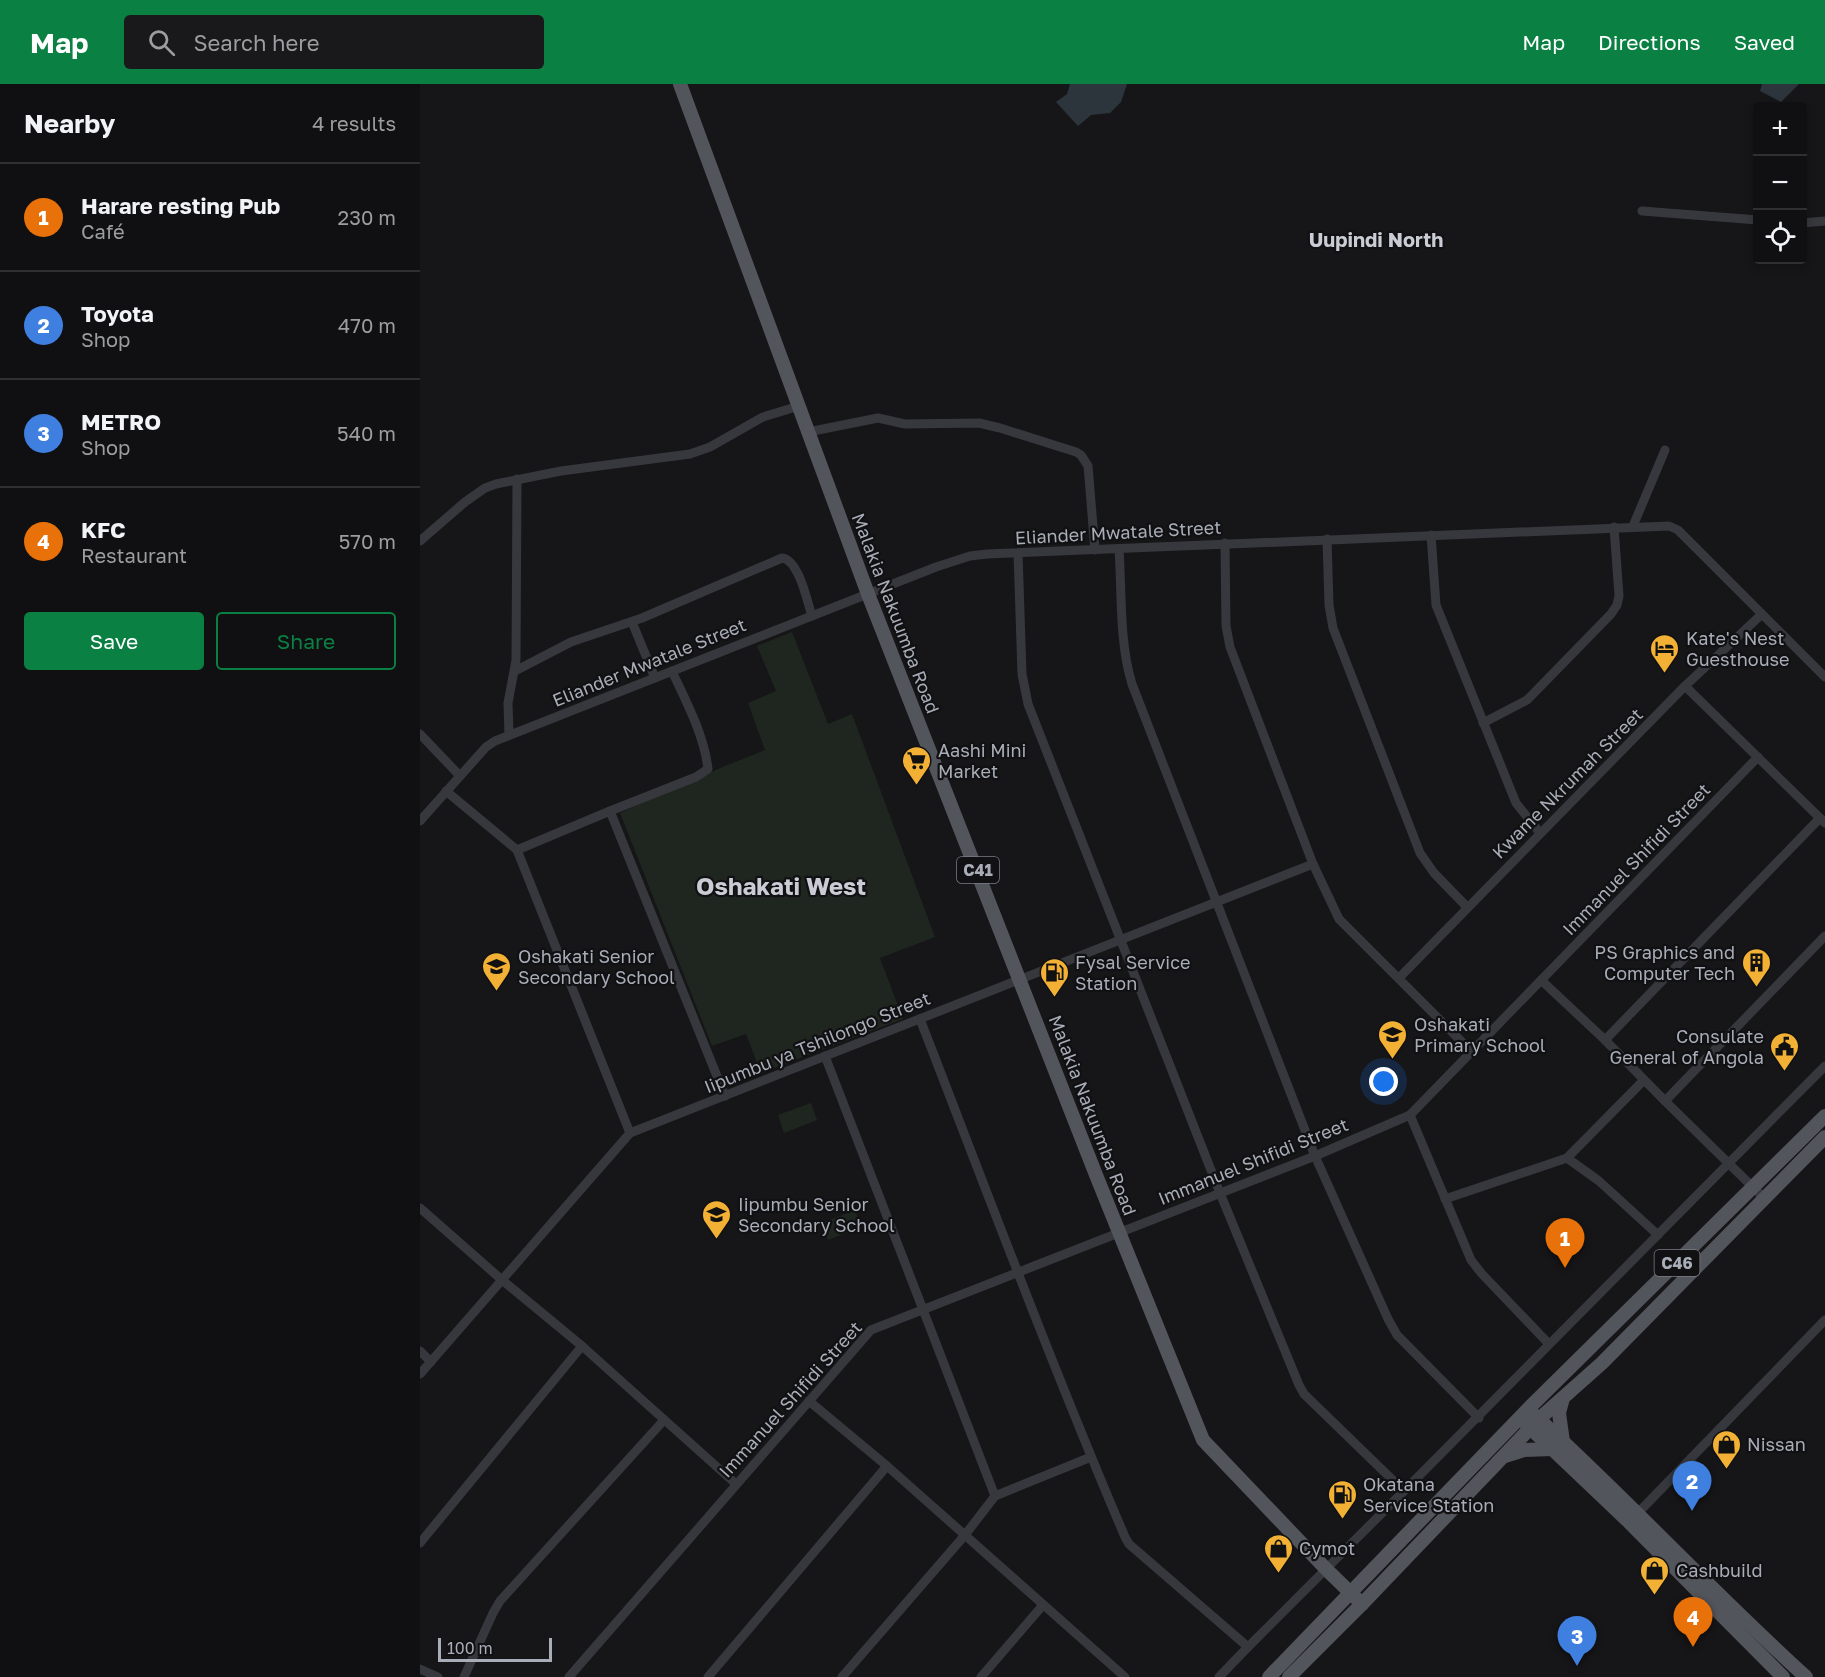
<!DOCTYPE html>
<meta charset="utf-8">
<style>
body{margin:0;font-family:"Golos Text",sans-serif;background:#19191b;color:#f1f3f6}
.controls{position:absolute;right:18px;top:18px;display:grid;overflow:hidden;border-radius:6px;box-shadow:0 3px 9px #0003}
.controls button{width:54px;height:54px;display:grid;place-items:center;padding:0;border:0;border-bottom:2px solid #303032;background:#101012;color:#f1f3f6;font:30px sans-serif}
.scale{position:absolute;left:18px;bottom:15px;width:114px;box-sizing:border-box;padding-left:6px;border:3px solid #a8adb8;border-top:0;font-size:16px;line-height:21px;white-space:nowrap;color:#a8adb8;-webkit-text-stroke:4px #111113;paint-order:stroke}
.you{position:absolute;left:964px;top:998px;width:21px;height:21px;margin:-15px;border:4px solid #fff;border-radius:50%;background:#1a73e8;box-shadow:0 0 0 9px #1a73e833}
.badge{display:grid;place-items:center;width:39px;height:39px;border-radius:50%;background:#0b8043;color:#fff;font-size:20px;font-weight:700}
.pin{position:absolute;translate:-50% -50px;filter:drop-shadow(0 2px 3px #0008)}
.pin::after{content:'';position:absolute;top:32px;width:21px;height:18px;background:inherit;clip-path:polygon(0 0,100% 0,50% 100%)}
.list{margin:0;padding:0;list-style:none}
h2{display:flex;justify-content:space-between;align-items:center;height:78px;margin:0;padding:0 24px;font-size:26px}
h2 small{font-size:20px;font-weight:400;color:#9c9d9f}
.list li{display:grid;grid-template-columns:39px 1fr auto;gap:18px;align-items:center;box-sizing:border-box;height:108px;padding:0 24px;border-top:2px solid #303032}
.list b{display:block;font-size:22px;white-space:nowrap}
.list p{margin:0;font-size:20px;white-space:nowrap;color:#9c9d9f}
.list em{font-size:20px;font-style:normal;color:#9c9d9f}
.actions{display:flex;gap:12px;padding:18px 24px}
.actions a{flex:1;padding:14px 0;border:2px solid #0b8043;border-radius:6px;text-align:center;font-size:21px;color:#0b8043}
.actions .main{background:#0b8043;color:#fff}
.icon{flex:none;width:33px;height:33px;fill:none;stroke:currentColor;stroke-width:2;stroke-linecap:round;stroke-linejoin:round}
.map{position:relative;flex:none;width:1405px;height:1593px;overflow:hidden}
header{display:flex;align-items:center;gap:36px;box-sizing:border-box;height:84px;padding:0 30px;background:#0b8043;color:#fff}
header strong{font-size:28px}
nav{display:flex;gap:33px;margin-inline-start:auto;font-size:21px}
.search{width:420px;height:54px;background:#19191b;display:flex;align-items:center;gap:15px;box-sizing:border-box;padding:0 21px;border-radius:6px;color:#9c9d9f;font-size:22px}
main{display:flex}
aside{flex:1;background:#101012}
.map>svg:first-child{display:block}
.green{fill:#1e261f}
.water{fill:#2c353c}
.lines{fill:none;stroke-linecap:round;stroke-linejoin:round}
.street{stroke:#37383d;stroke-width:9}
.primary{stroke:#53555c;stroke-width:14}
.labels{text-anchor:middle;dominant-baseline:central;stroke-width:4.5;stroke-linejoin:round;paint-order:stroke}
.shield{fill:#111113;stroke:#7b7e86;stroke-width:1.5}
.shield-label{font-size:16px;font-weight:bold;fill:#a8adb8}
.street-label{font-size:18px;fill:#a8adb8;stroke:#111113}
.poi-label{font-size:18px;fill:#a8adb8;stroke:#111113;text-anchor:start}
.neighbourhood-label{font-size:20px;font-weight:bold;fill:#c9ccd4;stroke:#111113}
.district-label{font-size:24px;font-weight:bold;fill:#c9ccd4;stroke:#111113}
</style>
<header>
<strong>Map</strong>
<div class="search"><svg class="icon" aria-label="search" viewBox="0 0 24 24"><circle cx="10" cy="10" r="6"/><path d="M15 15l6 6"/></svg>Search here</div>
<nav><a>Map</a><a>Directions</a><a>Saved</a></nav>
</header>
<main>
<aside>
<h2>Nearby<small>4 results</small></h2>
<ul class="list">
<li><span class="badge" style="background:#e8710a">1</span><div><b>Harare resting Pub</b><p>Café</p></div><em>230 m</em></li>
<li><span class="badge" style="background:#3f7fe0">2</span><div><b>Toyota</b><p>Shop</p></div><em>470 m</em></li>
<li><span class="badge" style="background:#3f7fe0">3</span><div><b>METRO</b><p>Shop</p></div><em>540 m</em></li>
<li><span class="badge" style="background:#e8710a">4</span><div><b>KFC</b><p>Restaurant</p></div><em>570 m</em></li>
</ul>
<div class="actions"><a class="main">Save</a><a>Share</a></div>
</aside>
<div class="map">
<svg width="1405" height="1593" viewBox="0 0 1405 1593">
<rect width="100%" height="100%" fill="#161618"/>
<g class="green">
<path d="M 372,548 L 408,640 L 432,630 L 515,853 L 460,874 L 483,935 L 341,989 L 326,950 L 292,962 L 200,729 L 305,682 L 345,666 L 328,619 L 356,607 L 337,562 Z"/>
<path d="M 391,1019 L 397,1036 L 364,1049 L 358,1031 Z"/>
<path d="M 435,1126 L 441,1143 L 408,1156 L 402,1139 Z"/>
</g>
<g class="water">
<path d="M 650,0 L 707,0 L 701,18 L 690,29 L 671,31 L 658,42 L 636,18 L 647,10 Z"/>
<path d="M 1342,0 L 1379,0 L 1361,18 L 1340,7 Z"/>
</g>
<g class="lines">
<g class="street">
<path d="M 1222,127 L 1338,136"/>
<path d="M 1382,139 L 1405,137"/>
<path d="M 388,348 L 458,334 L 485,340 L 559,339 L 580,344 L 656,368 L 661,371 L 668,382 L 675,466"/>
<path d="M 1213,442 L 1245,366"/>
<path d="M 1011,451 L 1016,521 L 1096,719 L 1120,749"/>
<path d="M 907,455 L 909,521 L 913,544 L 1000,769 L 1014,789 L 1047,823"/>
<path d="M 0,457 L 45,418 L 65,404 L 76,400 L 141,387 L 270,370 L 290,363 L 343,333 L 379,322"/>
<path d="M 805,459 L 806,542 L 810,563 L 893,780 L 919,835 L 1051,967"/>
<path d="M 699,465 C 702,509 699,558 712,600 L 895,1072 L 968,1235 L 977,1251 L 1059,1334"/>
<path d="M 212,538 L 235,594"/>
<path d="M 95,587 L 151,558 L 222,534 L 362,474 C 379,476 387,517 392,532"/>
<path d="M 1265,602 L 1405,739"/>
<path d="M 1063,639 L 1107,616 L 1191,530 L 1197,521 L 1199,512 L 1194,443"/>
<path d="M 0,650 L 40,692"/>
<path d="M 89,651 L 88,619 L 96,576 L 97,395"/>
<path d="M 26,707 L 97,766 L 210,1049"/>
<path d="M 190,727 L 276,693 L 288,685 C 284,650 266,618 252,587"/>
<path d="M 0,737 L 66,663 L 75,657 L 516,483 L 550,472 L 567,470 L 1249,442 L 1258,446 L 1405,593"/>
<path d="M 97,766 L 190,727 L 305,1012"/>
<path d="M 979,894 L 1265,602 L 1342,530"/>
<path d="M 1121,896 L 1185,956 L 1245,1017 L 1405,852"/>
<path d="M 500,935 C 567,1108 632,1282 705,1453 L 709,1460 L 828,1563 L 984,1407 L 884,1310 L 879,1301 L 800,1109 L 608,620 L 602,590 L 598,469"/>
<path d="M 1185,956 L 1400,734"/>
<path d="M 405,972 L 575,1412 L 545,1451 L 422,1593"/>
<path d="M 1245,1017 L 1345,1115"/>
<path d="M 990,1031 L 1051,1176 L 1062,1190 L 1129,1260"/>
<path d="M 1147,1074 L 1224,996"/>
<path d="M 1025,1115 L 1147,1074 L 1179,1097 L 1238,1151"/>
<path d="M 0,1124 L 82,1196 L 162,1262 L 316,1400"/>
<path d="M 0,1267 L 11,1278"/>
<path d="M 0,1290 L 210,1049 L 893,780"/>
<path d="M 389,1317 L 467,1382 L 705,1593"/>
<path d="M 984,1407 L 1405,982"/>
<path d="M 575,1412 L 671,1373"/>
<path d="M 1214,1433 L 1405,1236"/>
<path d="M 0,1459 L 162,1262"/>
<path d="M 0,1585 L 18,1593"/>
<path d="M 44,1593 L 73,1529 L 80,1517 L 244,1336"/>
<path d="M 149,1593 L 451,1246 L 895,1072 L 990,1031 L 1338,673"/>
<path d="M 288,1593 L 467,1382"/>
<path d="M 561,1593 L 623,1521"/>
<path d="M 799,1593 L 828,1563"/>
</g>
<g class="primary">
<path d="M 260,0 L 448,510 L 676,1091 L 783,1356 L 907,1486 L 942,1520"/>
<path d="M 1112,1329 C 1206,1414 1292,1508 1386,1593"/>
<path d="M 1104,1338 L 1209,1438 L 1363,1593"/>
<path d="M 1143,1358 L 1139,1329 L 1143,1314"/>
<path d="M 1085,1372 L 1104,1366 L 1133,1365"/>
<path d="M 849,1593 L 1108,1325 L 1405,1032"/>
<path d="M 869,1593 L 942,1520 L 1119,1335 L 1182,1279 L 1405,1053"/>
</g>
</g>
<defs>
<symbol id="hotel-pin" viewBox="-11 -11 22 30"><path d="M0 17L-7.5 6A9.5 9.5 0 1 1 7.5 6Z" fill="#f2b134" stroke="#111113"/><path d="M-6-4.5h1.5V1H6V5H4.5V3h-9V5H-6ZM-4 0a1.8 1.8 0 1 1 3.6 0ZM.5 0V-2.5h3Q6-2.5 6 0Z" fill="#111"/></symbol>
<symbol id="supermarket-pin" viewBox="-11 -11 22 30"><path d="M0 17L-7.5 6A9.5 9.5 0 1 1 7.5 6Z" fill="#f2b134" stroke="#111113"/><path d="M-6-5.5h2.5l.6 2H6L4.5 2H-2.5L-4.4-4H-6ZM-1.5 3.2a1.3 1.3 0 1 0 .1 0ZM3 3.2a1.3 1.3 0 1 0 .1 0Z" fill="#111"/></symbol>
<symbol id="building-pin" viewBox="-11 -11 22 30"><path d="M0 17L-7.5 6A9.5 9.5 0 1 1 7.5 6Z" fill="#f2b134" stroke="#111113"/><path d="M-4-6H4V6H1V3H-1V6H-4ZM-2.5-4.3h1.7v1.8h-1.7ZM.8-4.3h1.7v1.8H.8ZM-2.5-1h1.7V.8h-1.7ZM.8-1h1.7V.8H.8Z" fill="#111"/></symbol>
<symbol id="school-pin" viewBox="-11 -11 22 30"><path d="M0 17L-7.5 6A9.5 9.5 0 1 1 7.5 6Z" fill="#f2b134" stroke="#111113"/><path d="M0-5L7-2L0 1L-7-2ZM-4 1L0 2.5L4 1V4Q0 6-4 4Z" fill="#111"/></symbol>
<symbol id="fuel-pin" viewBox="-11 -11 22 30"><path d="M0 17L-7.5 6A9.5 9.5 0 1 1 7.5 6Z" fill="#f2b134" stroke="#111113"/><path d="M-5.5-6h7V0h2V4h1.3V-2.5L3-4.5l.8-.8L6-3V5H2.5V1h-1V6h-7ZM-4.2-4.7v3.2H.2V-4.7Z" fill="#111"/></symbol>
<symbol id="civic-pin" viewBox="-11 -11 22 30"><path d="M0 17L-7.5 6A9.5 9.5 0 1 1 7.5 6Z" fill="#f2b134" stroke="#111113"/><path d="M-.6-6.5H3V-4.5H.6V-3L4-1V1h2V6H-6V1h2V-1L-.6-3ZM-1.2 2.5V6h2.4V2.5Z" fill="#111"/></symbol>
<symbol id="shop-pin" viewBox="-11 -11 22 30"><path d="M0 17L-7.5 6A9.5 9.5 0 1 1 7.5 6Z" fill="#f2b134" stroke="#111113"/><path d="M-5-2.5h2.3a2.7 3.5 0 0 1 5.4 0H5L5.5 6h-11ZM-1.5-2.5h3a1.5 2.3 0 0 0-3 0Z" fill="#111"/></symbol>
</defs>
<g fill-rule="evenodd">
<use href="#hotel-pin" x="1228" y="548" width="33" height="45"/>
<use href="#supermarket-pin" x="480" y="660" width="33" height="45"/>
<use href="#building-pin" x="1320" y="862" width="33" height="45"/>
<use href="#school-pin" x="60" y="866" width="33" height="45"/>
<use href="#fuel-pin" x="618" y="872" width="33" height="45"/>
<use href="#school-pin" x="956" y="934" width="33" height="45"/>
<use href="#civic-pin" x="1348" y="946" width="33" height="45"/>
<use href="#school-pin" x="280" y="1114" width="33" height="45"/>
<use href="#shop-pin" x="1290" y="1344" width="33" height="45"/>
<use href="#fuel-pin" x="906" y="1394" width="33" height="45"/>
<use href="#shop-pin" x="842" y="1448" width="33" height="45"/>
<use href="#shop-pin" x="1218" y="1470" width="33" height="45"/>
</g>
<g class="labels">
<g class="shield">
<rect x="537" y="773" width="42" height="26" rx="4.5"/>
<rect x="1234.5" y="1166" width="45" height="26" rx="4.5"/>
</g>
<g class="shield-label">
<text x="558" y="786">C41</text>
<text x="1257" y="1179">C46</text>
</g>
<g class="street-label">
<text transform="translate(698 448) rotate(-3)">Eliander Mwatale Street</text>
<text transform="translate(476 529) rotate(69)">Malakia Nakuumba Road</text>
<text transform="translate(229 578) rotate(-22)">Eliander Mwatale Street</text>
<text transform="translate(1147 699) rotate(-45)">Kwame Nkrumah Street</text>
<text transform="translate(1216 775) rotate(-46)">Immanuel Shifidi Street</text>
<text transform="translate(397 958) rotate(-22)">Iipumbu ya Tshilongo Street</text>
<text transform="translate(673 1031) rotate(69)">Malakia Nakuumba Road</text>
<text transform="translate(833 1077) rotate(-22)">Immanuel Shifidi Street</text>
<text transform="translate(370 1315) rotate(-48)">Immanuel Shifidi Street</text>
</g>
<g class="poi-label">
<text x="1266" y="554">Kate's Nest<tspan x="1266" dy="21">Guesthouse</tspan></text>
<text x="518" y="666">Aashi Mini<tspan x="518" dy="21">Market</tspan></text>
<text x="1315" y="868" text-anchor="end">PS Graphics and<tspan x="1315" dy="21">Computer Tech</tspan></text>
<text x="98" y="872">Oshakati Senior<tspan x="98" dy="21">Secondary School</tspan></text>
<text x="655" y="878">Fysal Service<tspan x="655" dy="21">Station</tspan></text>
<text x="994" y="940">Oshakati<tspan x="994" dy="21">Primary School</tspan></text>
<text x="1344" y="952" text-anchor="end">Consulate<tspan x="1344" dy="21">General of Angola</tspan></text>
<text x="318" y="1120">Iipumbu Senior<tspan x="318" dy="21">Secondary School</tspan></text>
<text x="1327" y="1360">Nissan</text>
<text x="943" y="1400">Okatana<tspan x="943" dy="21">Service Station</tspan></text>
<text x="879" y="1464">Cymot</text>
<text x="1256" y="1486">Cashbuild</text>
</g>
<g class="neighbourhood-label">
<text x="956" y="155">Uupindi North</text>
</g>
<g class="district-label">
<text x="361" y="801">Oshakati West</text>
</g>
</g>
</svg>
<div class="controls">
<button>+</button>
<button>−</button>
<button><svg class="icon" aria-label="locate" viewBox="0 0 24 24"><circle cx="12" cy="12" r="6"/><path d="M12 2v4M12 18v4M2 12h4M18 12h4"/></svg></button>
</div>
<div class="scale">100 m</div>
<div class="you"></div>
<div class="pin badge" style="left:1145px;top:1184px;background:#e8710a">1</div>
<div class="pin badge" style="left:1272px;top:1427px;background:#3f7fe0">2</div>
<div class="pin badge" style="left:1157px;top:1582px;background:#3f7fe0">3</div>
<div class="pin badge" style="left:1273px;top:1563px;background:#e8710a">4</div>
</div>
</main>
